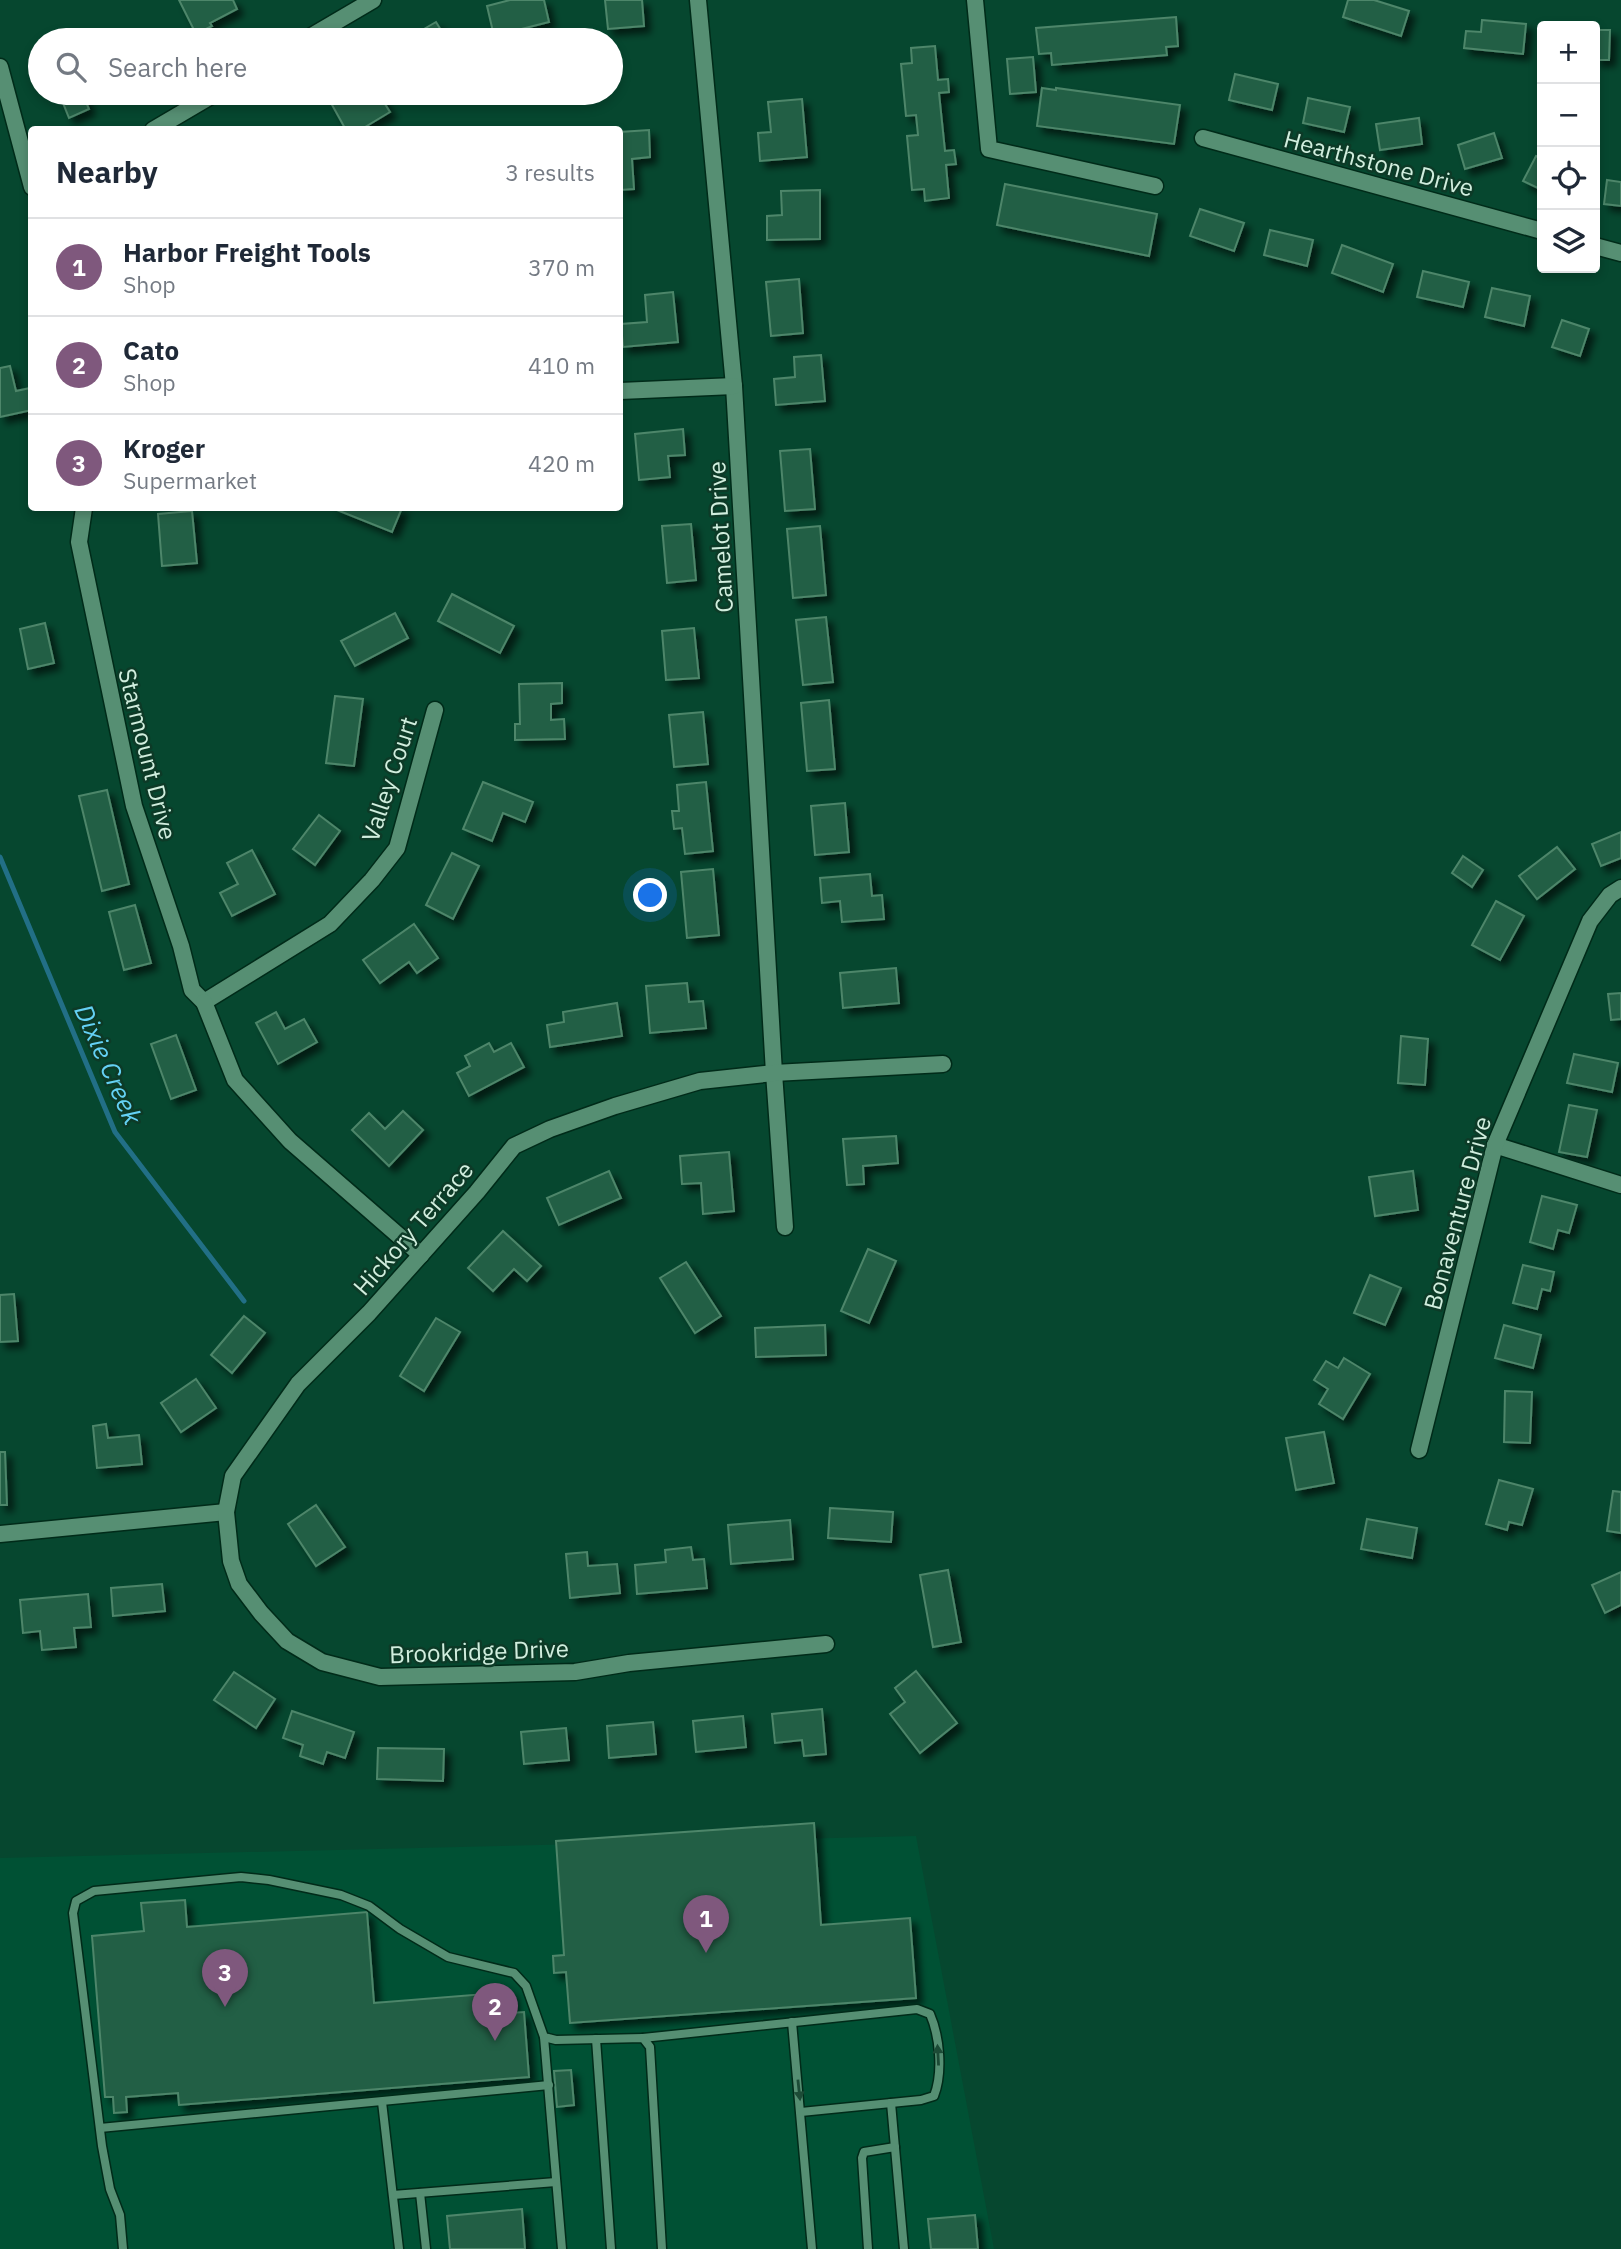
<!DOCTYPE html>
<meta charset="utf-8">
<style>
body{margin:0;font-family:"IBM Plex Sans",sans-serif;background:#f6f6f7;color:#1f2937}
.controls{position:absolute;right:21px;top:21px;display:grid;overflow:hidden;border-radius:7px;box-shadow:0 4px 10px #0003}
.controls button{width:63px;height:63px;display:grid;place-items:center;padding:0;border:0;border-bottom:2px solid #e0e1e3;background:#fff;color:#1f2937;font:35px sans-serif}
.you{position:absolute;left:651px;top:896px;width:24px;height:24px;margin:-18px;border:5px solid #fff;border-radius:50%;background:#1a73e8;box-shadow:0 0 0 10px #1a73e833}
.badge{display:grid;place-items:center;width:46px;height:46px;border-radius:50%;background:#7f587d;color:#fff;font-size:23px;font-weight:700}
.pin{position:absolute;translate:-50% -58px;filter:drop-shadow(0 2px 4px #0008)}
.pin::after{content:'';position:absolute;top:37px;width:24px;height:21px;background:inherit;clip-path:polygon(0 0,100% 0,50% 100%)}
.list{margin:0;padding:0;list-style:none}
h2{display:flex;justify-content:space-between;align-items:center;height:91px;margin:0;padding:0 28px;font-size:30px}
h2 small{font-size:23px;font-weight:400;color:#747a83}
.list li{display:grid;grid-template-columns:46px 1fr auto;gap:21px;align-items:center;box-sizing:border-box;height:98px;padding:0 28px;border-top:2px solid #e0e1e3}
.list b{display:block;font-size:26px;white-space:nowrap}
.list p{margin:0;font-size:23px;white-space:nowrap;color:#747a83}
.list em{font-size:23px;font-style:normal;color:#747a83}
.icon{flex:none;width:38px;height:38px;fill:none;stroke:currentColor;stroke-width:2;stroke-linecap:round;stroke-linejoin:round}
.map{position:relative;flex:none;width:1621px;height:2249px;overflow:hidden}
.search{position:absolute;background:#fff;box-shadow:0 4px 10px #0003;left:28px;top:28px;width:595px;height:77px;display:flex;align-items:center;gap:18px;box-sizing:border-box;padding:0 24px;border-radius:38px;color:#747a83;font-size:26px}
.panel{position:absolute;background:#fff;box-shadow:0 4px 10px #0003;left:28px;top:126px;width:595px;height:385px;border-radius:7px}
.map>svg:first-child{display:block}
.built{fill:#005134}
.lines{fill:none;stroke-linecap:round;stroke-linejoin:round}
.stream{stroke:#226f86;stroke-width:5}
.building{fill:#245e44;stroke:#4d866a;stroke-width:2;filter:url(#shadow)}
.lane-casing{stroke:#002b19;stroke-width:11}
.street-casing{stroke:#002b19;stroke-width:19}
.lane{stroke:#568f73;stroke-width:8}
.street{stroke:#568f73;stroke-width:16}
.oneway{fill:#1c4b36}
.labels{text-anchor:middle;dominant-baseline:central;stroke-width:5;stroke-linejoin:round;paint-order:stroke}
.street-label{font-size:24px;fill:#d1eede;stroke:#0d3a27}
.water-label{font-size:26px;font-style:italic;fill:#64d1f4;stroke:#0d3a27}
</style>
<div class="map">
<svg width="1621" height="2249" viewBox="0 0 1621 2249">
<defs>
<filter id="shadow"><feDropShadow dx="6" dy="6" stdDeviation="3.5" flood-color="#0009"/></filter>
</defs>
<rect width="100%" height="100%" fill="#06472f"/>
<path class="built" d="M 916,1836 L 994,2249 L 0,2249 L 0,1858 Z"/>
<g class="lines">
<path class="stream" d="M 0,857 L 115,1132 L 244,1301"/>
</g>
<g class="building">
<path d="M 179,0 L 233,0 L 237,9 L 210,23 L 212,26 L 196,34 Z"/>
<path d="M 510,0 L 544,0 L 549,22 L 494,36 L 487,6 Z"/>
<path d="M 605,0 L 642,0 L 644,26 L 608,29 Z"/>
<path d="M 1348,0 L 1374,0 L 1409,11 L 1401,36 L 1343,17 Z"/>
<path d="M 1176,17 L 1178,46 L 1166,47 L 1167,55 L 1052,65 L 1051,53 L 1039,54 L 1036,28 Z"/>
<path d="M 1482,20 L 1526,24 L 1523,54 L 1464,48 L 1466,31 L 1481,32 Z"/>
<path d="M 436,22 L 447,40 L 405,40 Z"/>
<path d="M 1595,30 L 1610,30 L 1609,60 L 1595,60 Z"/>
<path d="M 935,46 L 938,80 L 948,79 L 949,92 L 939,93 L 945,151 L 954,150 L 956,164 L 946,165 L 949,198 L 925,201 L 924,189 L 912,190 L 907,136 L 918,135 L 916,115 L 906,116 L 901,64 L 912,63 L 911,48 Z"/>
<path d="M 1033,57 L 1036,92 L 1010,94 L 1007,59 Z"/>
<path d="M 1235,74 L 1278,84 L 1272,110 L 1229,100 Z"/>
<path d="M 1042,88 L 1056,90 L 1056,88 L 1180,105 L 1174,144 L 1037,126 Z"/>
<path d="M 59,93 L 87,93 L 83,95 L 89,109 L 69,118 Z"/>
<path d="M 346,93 L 378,93 L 390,112 L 360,130 L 346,130 L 331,103 Z"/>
<path d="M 1308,98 L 1350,107 L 1344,132 L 1303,123 Z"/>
<path d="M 802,99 L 807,157 L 760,161 L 758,133 L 771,132 L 768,102 Z"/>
<path d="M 1419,118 L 1422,144 L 1380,150 L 1376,124 Z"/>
<path d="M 649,130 L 650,157 L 632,159 L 634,189 L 620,190 L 620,132 Z"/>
<path d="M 1494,133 L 1502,158 L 1465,169 L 1458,145 Z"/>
<path d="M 1536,156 L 1542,159 L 1542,190 L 1523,181 Z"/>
<path d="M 1607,180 L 1621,182 L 1621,206 L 1604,204 Z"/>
<path d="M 1005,184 L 1157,214 L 1149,256 L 997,225 Z"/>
<path d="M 820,190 L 820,239 L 767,240 L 767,216 L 782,215 L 781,191 Z"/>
<path d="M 1200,209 L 1244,223 L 1234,251 L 1190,236 Z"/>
<path d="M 1270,230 L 1313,240 L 1307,266 L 1264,255 Z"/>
<path d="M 1342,245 L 1393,264 L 1383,292 L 1332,273 Z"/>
<path d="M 1423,271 L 1469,282 L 1463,307 L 1417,297 Z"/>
<path d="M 799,279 L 803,333 L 771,336 L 766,282 Z"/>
<path d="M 1492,288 L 1530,296 L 1524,326 L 1485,317 Z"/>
<path d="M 673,292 L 678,342 L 623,347 L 621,324 L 647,322 L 645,295 Z"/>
<path d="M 1562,320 L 1589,329 L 1580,356 L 1552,347 Z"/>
<path d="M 821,355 L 825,401 L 776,405 L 774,379 L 795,377 L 794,357 Z"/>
<path d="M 10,366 L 16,391 L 30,388 L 32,410 L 0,417 L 0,368 Z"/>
<path d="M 683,429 L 685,455 L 668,456 L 670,477 L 639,480 L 635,434 Z"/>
<path d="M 810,449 L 815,509 L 785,511 L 780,451 Z"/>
<path d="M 332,508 L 402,508 L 392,532 Z"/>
<path d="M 192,511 L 197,563 L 162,566 L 158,514 Z"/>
<path d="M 691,524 L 696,580 L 667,583 L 662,526 Z"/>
<path d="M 820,526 L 826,595 L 793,598 L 787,529 Z"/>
<path d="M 452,594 L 514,626 L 500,653 L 438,621 Z"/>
<path d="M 395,613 L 408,638 L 355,666 L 341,641 Z"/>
<path d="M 826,617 L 833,682 L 803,685 L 796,620 Z"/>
<path d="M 45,623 L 54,663 L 28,669 L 20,629 Z"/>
<path d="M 694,628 L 699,678 L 666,680 L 662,631 Z"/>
<path d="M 562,683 L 562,703 L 551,704 L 551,720 L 564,719 L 565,739 L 515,740 L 515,724 L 520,724 L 519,684 Z"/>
<path d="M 335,696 L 363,699 L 354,766 L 326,763 Z"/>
<path d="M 829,700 L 835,769 L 807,771 L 801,703 Z"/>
<path d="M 703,712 L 708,764 L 674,767 L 669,715 Z"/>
<path d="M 483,782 L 533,802 L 525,822 L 503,813 L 492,841 L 463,829 Z"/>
<path d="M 706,782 L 713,851 L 685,854 L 682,828 L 674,829 L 672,811 L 679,811 L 677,785 Z"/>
<path d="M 107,790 L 129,884 L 102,891 L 79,796 Z"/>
<path d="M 845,803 L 849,852 L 815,855 L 811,806 Z"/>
<path d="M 319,815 L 340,831 L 315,865 L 293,849 Z"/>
<path d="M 1621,832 L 1621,858 L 1601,866 L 1592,844 Z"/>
<path d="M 1557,847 L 1575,869 L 1537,899 L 1519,876 Z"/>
<path d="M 252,850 L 275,894 L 232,916 L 220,893 L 238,884 L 227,863 Z"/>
<path d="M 452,853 L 479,866 L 453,919 L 426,905 Z"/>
<path d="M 1463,856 L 1483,870 L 1472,887 L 1452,873 Z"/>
<path d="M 713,869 L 719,935 L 687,938 L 681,872 Z"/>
<path d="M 870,874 L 872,896 L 882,895 L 884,919 L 842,922 L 840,901 L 822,903 L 820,878 Z"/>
<path d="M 1496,901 L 1524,916 L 1500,960 L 1472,945 Z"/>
<path d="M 135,905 L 151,963 L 124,970 L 109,912 Z"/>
<path d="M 414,924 L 438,958 L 417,973 L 409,962 L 380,983 L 363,960 Z"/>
<path d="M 896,968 L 899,1003 L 843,1008 L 840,973 Z"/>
<path d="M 687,983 L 689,1002 L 703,1001 L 706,1028 L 650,1033 L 646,986 Z"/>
<path d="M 1621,993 L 1621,1019 L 1611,1020 L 1608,994 Z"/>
<path d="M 617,1003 L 622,1036 L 550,1047 L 547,1025 L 564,1022 L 563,1012 Z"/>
<path d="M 276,1012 L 285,1029 L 304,1019 L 317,1042 L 278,1064 L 256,1023 Z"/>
<path d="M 176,1035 L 196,1090 L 171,1099 L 151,1044 Z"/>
<path d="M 1401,1036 L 1428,1039 L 1425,1085 L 1398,1083 Z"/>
<path d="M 489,1043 L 494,1052 L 511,1043 L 524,1067 L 469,1096 L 457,1073 L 470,1066 L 465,1056 Z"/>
<path d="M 1574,1054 L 1618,1063 L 1612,1092 L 1567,1083 Z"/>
<path d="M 1569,1105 L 1597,1110 L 1587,1157 L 1559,1152 Z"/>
<path d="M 403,1111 L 423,1130 L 389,1166 L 352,1130 L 369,1113 L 385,1129 Z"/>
<path d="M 896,1136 L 898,1163 L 863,1166 L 864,1184 L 847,1185 L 843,1139 Z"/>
<path d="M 729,1152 L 734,1211 L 703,1214 L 701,1183 L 682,1184 L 680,1156 Z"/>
<path d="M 609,1171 L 621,1198 L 559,1225 L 547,1198 Z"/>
<path d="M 1413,1171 L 1418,1210 L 1375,1216 L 1369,1177 Z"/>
<path d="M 1542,1196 L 1577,1205 L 1569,1233 L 1558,1230 L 1553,1249 L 1530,1242 Z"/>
<path d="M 503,1231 L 541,1266 L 527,1281 L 514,1269 L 493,1291 L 468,1268 Z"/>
<path d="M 868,1249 L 896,1261 L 869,1323 L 841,1311 Z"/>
<path d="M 686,1262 L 721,1316 L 695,1333 L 660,1278 Z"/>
<path d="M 1523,1265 L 1554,1272 L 1550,1291 L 1542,1289 L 1537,1309 L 1513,1303 Z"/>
<path d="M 1370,1275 L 1401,1288 L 1385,1325 L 1354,1313 Z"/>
<path d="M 14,1294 L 18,1341 L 0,1342 L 0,1295 Z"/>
<path d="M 244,1316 L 265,1333 L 232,1373 L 211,1355 Z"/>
<path d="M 436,1318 L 460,1332 L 424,1391 L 400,1376 Z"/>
<path d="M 825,1325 L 826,1355 L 756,1357 L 755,1328 Z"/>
<path d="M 1504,1325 L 1541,1335 L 1533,1368 L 1495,1358 Z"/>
<path d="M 1344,1358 L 1370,1374 L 1343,1419 L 1319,1404 L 1328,1389 L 1314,1380 L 1326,1361 L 1338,1368 Z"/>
<path d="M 196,1379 L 216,1408 L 181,1432 L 161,1403 Z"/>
<path d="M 1505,1391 L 1532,1392 L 1530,1443 L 1504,1442 Z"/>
<path d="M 106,1424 L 108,1438 L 139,1435 L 142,1464 L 97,1468 L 93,1426 Z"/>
<path d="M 1324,1432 L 1334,1483 L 1296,1490 L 1286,1438 Z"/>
<path d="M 0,1452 L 5,1452 L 7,1505 L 0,1505 Z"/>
<path d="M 1499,1480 L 1533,1489 L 1522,1525 L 1509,1522 L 1507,1530 L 1486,1524 Z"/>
<path d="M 1613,1491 L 1621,1492 L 1621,1533 L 1607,1531 Z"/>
<path d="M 316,1505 L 345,1547 L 316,1566 L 288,1524 Z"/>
<path d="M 830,1508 L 893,1512 L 891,1542 L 828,1538 Z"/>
<path d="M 1367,1519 L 1417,1528 L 1412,1558 L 1361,1549 Z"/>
<path d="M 790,1520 L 793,1559 L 731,1564 L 728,1525 Z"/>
<path d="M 691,1547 L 693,1560 L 704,1559 L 707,1588 L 637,1594 L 635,1565 L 666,1562 L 665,1550 Z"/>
<path d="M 587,1552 L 588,1566 L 617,1564 L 620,1593 L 570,1598 L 566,1554 Z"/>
<path d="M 948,1570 L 961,1642 L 933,1647 L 920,1575 Z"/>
<path d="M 1621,1572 L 1621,1605 L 1605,1613 L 1592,1585 Z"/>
<path d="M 162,1584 L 165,1611 L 113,1616 L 111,1588 Z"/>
<path d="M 88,1594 L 91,1627 L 74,1628 L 76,1647 L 42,1650 L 40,1631 L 23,1633 L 20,1600 Z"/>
<path d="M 916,1671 L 957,1723 L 920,1753 L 890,1714 L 905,1702 L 895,1688 Z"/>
<path d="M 234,1672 L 275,1699 L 256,1728 L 214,1700 Z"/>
<path d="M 822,1709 L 826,1754 L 804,1756 L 802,1740 L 775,1743 L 772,1714 Z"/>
<path d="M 292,1711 L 354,1732 L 345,1758 L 327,1752 L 323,1764 L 300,1756 L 303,1745 L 283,1738 Z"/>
<path d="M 743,1716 L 746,1747 L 696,1752 L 693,1721 Z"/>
<path d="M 653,1722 L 656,1754 L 609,1758 L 607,1726 Z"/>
<path d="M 566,1728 L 569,1760 L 524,1764 L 521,1732 Z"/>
<path d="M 378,1748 L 444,1749 L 443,1781 L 377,1779 Z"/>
<path d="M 814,1823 L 821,1925 L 910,1918 L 916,1998 L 570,2023 L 566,1972 L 554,1973 L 553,1956 L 564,1955 L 556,1841 Z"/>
<path d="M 185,1900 L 187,1927 L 367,1912 L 374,2003 L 510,1992 L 512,2013 L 524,2012 L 529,2077 L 179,2105 L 178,2093 L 126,2097 L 127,2112 L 114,2113 L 113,2097 L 105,2097 L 92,1936 L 144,1931 L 141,1903 Z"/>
<path d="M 571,2070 L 574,2105 L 557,2107 L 554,2071 Z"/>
<path d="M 522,2209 L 525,2249 L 450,2249 L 447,2216 Z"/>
<path d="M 975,2215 L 978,2249 L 931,2249 L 928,2219 Z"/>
</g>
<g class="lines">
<defs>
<g id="lane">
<path d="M 792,2022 L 812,2249"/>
<path d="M 544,2037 L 562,2249"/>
<path d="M 643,2038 L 917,2009 L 930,2014 C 940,2037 943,2073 934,2096 L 921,2100 L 801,2112"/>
<path d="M 596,2039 L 611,2249"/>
<path d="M 382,2102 L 399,2249"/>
<path d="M 891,2103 L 904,2249"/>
<path d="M 100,2128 L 549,2085"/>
<path d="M 420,2193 L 426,2249"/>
<path d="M 393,2195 L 556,2182"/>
<path d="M 123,2249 L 120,2215 L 110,2189 L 102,2146 L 73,1913 L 76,1901 L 94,1891 L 241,1877 L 269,1880 L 341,1895 L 369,1906 L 400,1929 L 448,1957 L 514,1973 L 526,1986 L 544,2037 L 556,2040 L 643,2038 L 650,2047 L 662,2249"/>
<path d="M 868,2249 L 862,2158 L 864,2152 L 895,2147"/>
</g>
<g id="street">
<path d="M 698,0 L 734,386 L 774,1073 L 785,1227"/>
<path d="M 975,0 L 989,149 L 1155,186"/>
<path d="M 305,40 L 373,0"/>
<path d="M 0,67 L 32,187"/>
<path d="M 153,130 L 216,93"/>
<path d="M 1203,138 L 1542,231"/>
<path d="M 1595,246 L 1621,253"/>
<path d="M 620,391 L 734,386"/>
<path d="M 84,508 L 79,542 L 134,806 L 181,946 L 192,990 L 204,1002 L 330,924 L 372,880 L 397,848 L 435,710"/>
<path d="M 204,1002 L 235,1080 L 290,1141 L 421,1255"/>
<path d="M 1495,1145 L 1621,1185"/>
<path d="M 1419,1450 L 1495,1145 L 1590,921 L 1610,895 L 1621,888"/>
<path d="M 0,1534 L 226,1512"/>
<path d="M 826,1644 L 629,1663 L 575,1672 L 380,1677 L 322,1662 L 287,1641 L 261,1613 L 239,1584 L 231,1561 L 226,1512 L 233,1476 L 298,1384 L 369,1313 L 477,1192 L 514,1146 L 550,1129 L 615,1106 L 700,1081 L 774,1073 L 943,1064"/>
</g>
</defs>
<use href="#lane" class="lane-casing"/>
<use href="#street" class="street-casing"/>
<use href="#lane" class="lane"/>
<use href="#street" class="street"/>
</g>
<defs><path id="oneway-solid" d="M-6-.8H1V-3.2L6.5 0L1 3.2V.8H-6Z" transform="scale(1.75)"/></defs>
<g class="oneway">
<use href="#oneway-solid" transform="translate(938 2055) rotate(-93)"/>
<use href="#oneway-solid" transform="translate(799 2090) rotate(84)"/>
</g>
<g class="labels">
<g class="street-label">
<text transform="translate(1379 163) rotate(15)">Hearthstone Drive</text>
<text transform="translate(720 537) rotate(-93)">Camelot Drive</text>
<text transform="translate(148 754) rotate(76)">Starmount Drive</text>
<text transform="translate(389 779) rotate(-72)">Valley Court</text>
<text transform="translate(1457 1213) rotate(-75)">Bonaventure Drive</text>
<text transform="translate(413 1228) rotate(-49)">Hickory Terrace</text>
<text transform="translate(479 1651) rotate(-2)">Brookridge Drive</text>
</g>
<g class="water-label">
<text transform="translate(109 1064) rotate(66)">Dixie Creek</text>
</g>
</g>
</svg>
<div class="controls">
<button>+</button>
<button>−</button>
<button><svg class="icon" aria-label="locate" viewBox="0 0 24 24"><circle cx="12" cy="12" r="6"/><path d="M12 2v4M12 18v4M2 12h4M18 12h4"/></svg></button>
<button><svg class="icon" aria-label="layers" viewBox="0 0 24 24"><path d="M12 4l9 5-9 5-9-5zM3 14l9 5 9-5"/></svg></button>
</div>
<div class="you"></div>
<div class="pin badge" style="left:706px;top:1953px">1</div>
<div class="pin badge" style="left:495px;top:2041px">2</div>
<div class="pin badge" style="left:225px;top:2007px">3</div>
<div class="search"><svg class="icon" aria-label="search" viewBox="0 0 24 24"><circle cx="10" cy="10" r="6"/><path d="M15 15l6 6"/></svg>Search here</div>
<section class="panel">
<h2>Nearby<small>3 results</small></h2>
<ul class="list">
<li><span class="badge">1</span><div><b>Harbor Freight Tools</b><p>Shop</p></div><em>370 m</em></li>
<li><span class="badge">2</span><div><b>Cato</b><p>Shop</p></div><em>410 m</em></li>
<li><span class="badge">3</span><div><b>Kroger</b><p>Supermarket</p></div><em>420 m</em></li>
</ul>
</section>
</div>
